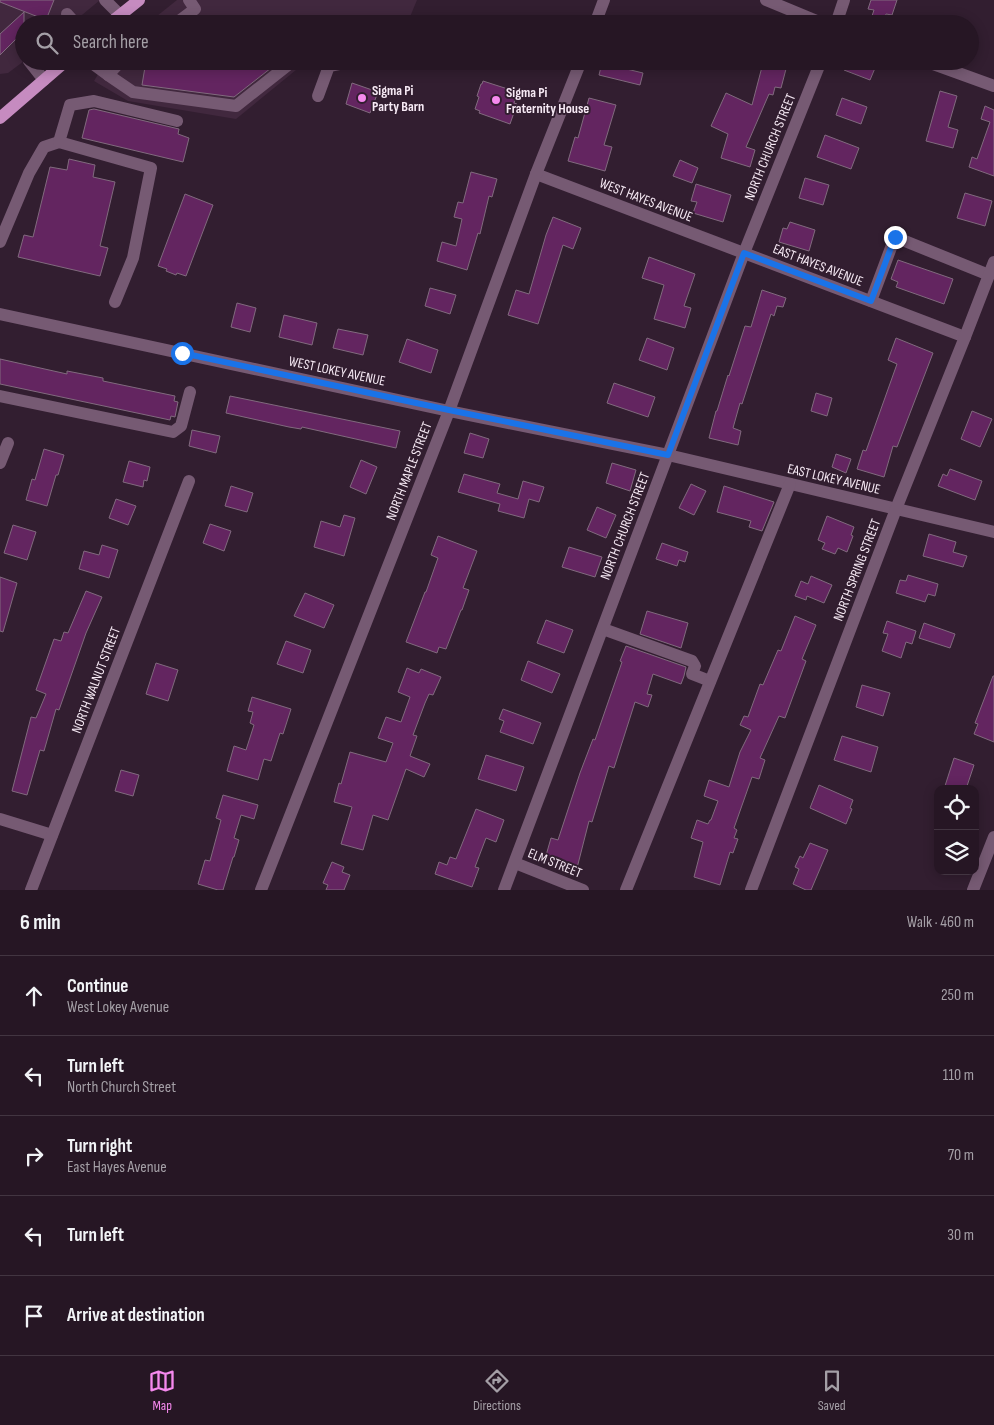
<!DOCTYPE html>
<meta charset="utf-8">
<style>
body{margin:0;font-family:"Sofia Sans Condensed",sans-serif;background:#322331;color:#f1f3f6}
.controls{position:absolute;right:15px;bottom:15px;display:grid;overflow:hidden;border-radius:10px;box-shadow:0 2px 12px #0003}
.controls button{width:45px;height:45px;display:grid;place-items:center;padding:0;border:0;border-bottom:1px solid #423541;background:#261624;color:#f1f3f6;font:25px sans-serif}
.stop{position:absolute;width:15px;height:15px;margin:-11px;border:4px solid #1a73e8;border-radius:50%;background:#fff}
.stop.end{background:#1a73e8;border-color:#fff;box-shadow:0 1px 5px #0008}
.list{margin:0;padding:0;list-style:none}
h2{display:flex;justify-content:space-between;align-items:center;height:65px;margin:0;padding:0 20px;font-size:21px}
h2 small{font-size:16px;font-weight:400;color:#a49fa6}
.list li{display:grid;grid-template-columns:32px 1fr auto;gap:15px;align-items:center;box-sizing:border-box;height:80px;padding:0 20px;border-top:1px solid #423541}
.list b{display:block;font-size:19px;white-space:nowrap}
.list p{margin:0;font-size:16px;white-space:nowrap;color:#a49fa6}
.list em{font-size:16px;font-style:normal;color:#a49fa6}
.icon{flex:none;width:28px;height:28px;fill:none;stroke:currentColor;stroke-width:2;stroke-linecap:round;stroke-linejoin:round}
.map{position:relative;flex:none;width:994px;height:890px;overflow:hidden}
.search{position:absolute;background:#261624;box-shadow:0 2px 12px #0003;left:15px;right:15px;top:15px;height:55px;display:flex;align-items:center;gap:12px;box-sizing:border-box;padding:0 18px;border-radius:28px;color:#a49fa6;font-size:19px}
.sheet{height:465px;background:#261624}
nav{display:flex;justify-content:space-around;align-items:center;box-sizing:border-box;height:70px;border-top:1px solid #423541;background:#261624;font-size:14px;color:#a49fa6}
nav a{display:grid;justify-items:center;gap:2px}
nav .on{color:#f689ee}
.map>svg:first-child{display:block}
.built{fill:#41283e}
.building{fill:#632560;stroke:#816a7e}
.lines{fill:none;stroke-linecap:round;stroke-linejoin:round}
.minor{stroke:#765a73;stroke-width:12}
.major{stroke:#c68bc0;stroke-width:12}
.route{stroke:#1a73e8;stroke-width:6}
.poi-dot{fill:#f689ee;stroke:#321e30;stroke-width:2}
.labels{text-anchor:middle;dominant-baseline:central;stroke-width:4;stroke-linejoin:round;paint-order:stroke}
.poi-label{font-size:14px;font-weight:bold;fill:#f7eaf5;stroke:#321e30;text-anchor:start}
.street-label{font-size:14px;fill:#f7eaf5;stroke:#321e30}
</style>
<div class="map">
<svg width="994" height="890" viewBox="0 0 994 890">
<rect width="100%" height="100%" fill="#321e30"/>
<g class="built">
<path d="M 0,0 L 100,0 L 71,24 L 24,24 L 24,61 L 8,73 L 0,74 Z"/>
<path d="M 177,0 L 417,0 L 407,24 L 147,24 Z"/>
<path d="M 106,61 L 307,61 L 236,119 L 128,101 L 94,81 Z"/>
</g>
<g class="building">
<path d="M 0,0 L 54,0 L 46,20 L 0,2 Z"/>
<path d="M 871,0 L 897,0 L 892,15 L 886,14 L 884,20 L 872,16 L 874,10 L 868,9 Z"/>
<path d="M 24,12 L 24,31 L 0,55 L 0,34 Z"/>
<path d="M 146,61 L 237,61 L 248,63 L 250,61 L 280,61 L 234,97 L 142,85 Z"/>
<path d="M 848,61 L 878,61 L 870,80 L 844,70 Z"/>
<path d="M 602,63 L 643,73 L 640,85 L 599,75 Z"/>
<path d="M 763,63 L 786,69 L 781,88 L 775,87 L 773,95 L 769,94 L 746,147 L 755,150 L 750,167 L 721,158 L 728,134 L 711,126 L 726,93 L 752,105 Z"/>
<path d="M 483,81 L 517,92 L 514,103 L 517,104 L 510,124 L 479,113 L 480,111 L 475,109 L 479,97 L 477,96 L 481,84 L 482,84 Z"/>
<path d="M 352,83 L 378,92 L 370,113 L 346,104 Z"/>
<path d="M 940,91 L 957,96 L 948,127 L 958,130 L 953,148 L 926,141 Z"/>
<path d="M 589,98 L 616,105 L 604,145 L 612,147 L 605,171 L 568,161 L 575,137 L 578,138 Z"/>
<path d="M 842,98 L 867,107 L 861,124 L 836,115 Z"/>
<path d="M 985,106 L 994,110 L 994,176 L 969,167 L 972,157 L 977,159 L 990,122 L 981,119 Z"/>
<path d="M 94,109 L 179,129 L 178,134 L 189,138 L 183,162 L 82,138 L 89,110 Z"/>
<path d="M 825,135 L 859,148 L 851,169 L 817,157 Z"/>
<path d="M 69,159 L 95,165 L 93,177 L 115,182 L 100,246 L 108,248 L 100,276 L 18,257 L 24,235 L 33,237 L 50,167 L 67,170 Z"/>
<path d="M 680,160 L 698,168 L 692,183 L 673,176 Z"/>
<path d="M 471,172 L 497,179 L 492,197 L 489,196 L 480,234 L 478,233 L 467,270 L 437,261 L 442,242 L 456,246 L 462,219 L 454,217 L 458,202 L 463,203 Z"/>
<path d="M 805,178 L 829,185 L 823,205 L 799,198 Z"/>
<path d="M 696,184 L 731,195 L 723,222 L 693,213 L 697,202 L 691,201 Z"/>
<path d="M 965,193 L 992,201 L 985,226 L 957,218 Z"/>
<path d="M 185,194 L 213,205 L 186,276 L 177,273 L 176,275 L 166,271 L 167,269 L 158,266 Z"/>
<path d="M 553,217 L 581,228 L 573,249 L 563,245 L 538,324 L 508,315 L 516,290 L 529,294 L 546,235 Z"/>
<path d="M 790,222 L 815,230 L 809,251 L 779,242 L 783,228 L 787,229 Z"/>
<path d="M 649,257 L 695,274 L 684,306 L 691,308 L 685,328 L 654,319 L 664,285 L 642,278 Z"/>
<path d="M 898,260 L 953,279 L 944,304 L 896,287 L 898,282 L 891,279 Z"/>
<path d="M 430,288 L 456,295 L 450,314 L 425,306 Z"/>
<path d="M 762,290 L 786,298 L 783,307 L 777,306 L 774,316 L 771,314 L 742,404 L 740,403 L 733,428 L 741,431 L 738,445 L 709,438 L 716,411 L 717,411 L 728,375 L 729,376 L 745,326 L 751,327 Z"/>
<path d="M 237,303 L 256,308 L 250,332 L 231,327 Z"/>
<path d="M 284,315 L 317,323 L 312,345 L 279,337 Z"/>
<path d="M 338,329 L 368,335 L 363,355 L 333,348 Z"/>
<path d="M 647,338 L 674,348 L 667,370 L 639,360 Z"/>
<path d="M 896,338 L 933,353 L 897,447 L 893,446 L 884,477 L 857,469 L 863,450 L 866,451 L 897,364 L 888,360 Z"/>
<path d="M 407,339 L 438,350 L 431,373 L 399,362 Z"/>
<path d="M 0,359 L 67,374 L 67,371 L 103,378 L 103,381 L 175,396 L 174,401 L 178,402 L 175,417 L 171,416 L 170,420 L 0,384 Z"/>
<path d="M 614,383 L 655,397 L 648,417 L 607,403 Z"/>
<path d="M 816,393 L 832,398 L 827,416 L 811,411 Z"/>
<path d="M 230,396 L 400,431 L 396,448 L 302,427 L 301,429 L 289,427 L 226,413 Z"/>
<path d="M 972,411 L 992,419 L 980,447 L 961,439 Z"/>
<path d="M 192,430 L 220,436 L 216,453 L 189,446 Z"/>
<path d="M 470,433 L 489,439 L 483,458 L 464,453 Z"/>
<path d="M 44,449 L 64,455 L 58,475 L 56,475 L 47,506 L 26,500 L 32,479 L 35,480 Z"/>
<path d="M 836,454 L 851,459 L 846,473 L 832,467 Z"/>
<path d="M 361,460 L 377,467 L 366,494 L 350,487 Z"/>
<path d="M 129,461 L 150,467 L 147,481 L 144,480 L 143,487 L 123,482 Z"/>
<path d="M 612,463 L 636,470 L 630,491 L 606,483 Z"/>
<path d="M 950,469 L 982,481 L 975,500 L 938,486 L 943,474 L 947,476 Z"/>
<path d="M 464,474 L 500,484 L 497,493 L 518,499 L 523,481 L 544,487 L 539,502 L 529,499 L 524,518 L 498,511 L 500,504 L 458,492 Z"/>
<path d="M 691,484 L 706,491 L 694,515 L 679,508 Z"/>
<path d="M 231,486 L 253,493 L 247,512 L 225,506 Z"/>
<path d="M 724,486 L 774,502 L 762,531 L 749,527 L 751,521 L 717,512 Z"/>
<path d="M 116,499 L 136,506 L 128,525 L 109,518 Z"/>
<path d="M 597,507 L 616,515 L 606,538 L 587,530 Z"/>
<path d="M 344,515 L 355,518 L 344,556 L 314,547 L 321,521 L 340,527 Z"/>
<path d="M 827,516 L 854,527 L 851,535 L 853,536 L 847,552 L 838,548 L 835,554 L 822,549 L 825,543 L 818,540 Z"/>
<path d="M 210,524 L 231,531 L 224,551 L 203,543 Z"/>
<path d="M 13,525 L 36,532 L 27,560 L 4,553 Z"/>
<path d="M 929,534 L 956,542 L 953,552 L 967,556 L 963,567 L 923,556 Z"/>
<path d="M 438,536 L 477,551 L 463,588 L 469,590 L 462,610 L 461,610 L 446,649 L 439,647 L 437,653 L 406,642 L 425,592 L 426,592 L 438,558 L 431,555 Z"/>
<path d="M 662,543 L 688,552 L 685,562 L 679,560 L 677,566 L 656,559 Z"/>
<path d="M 102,545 L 118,550 L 109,578 L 79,569 L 84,551 L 99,555 Z"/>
<path d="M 569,547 L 602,557 L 595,577 L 562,567 Z"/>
<path d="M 908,575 L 938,584 L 935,596 L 928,594 L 925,602 L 896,593 L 900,580 L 906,581 Z"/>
<path d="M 811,576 L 832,585 L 824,603 L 807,596 L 806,600 L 795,596 L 801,581 L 808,584 Z"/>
<path d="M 0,577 L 17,583 L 3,632 L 0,631 Z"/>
<path d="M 86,591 L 102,597 L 86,633 L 59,710 L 56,709 L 44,751 L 40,750 L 27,795 L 12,791 L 31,717 L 36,718 L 46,694 L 36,690 L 54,639 L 61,641 L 64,632 L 68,633 Z"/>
<path d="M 305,593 L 334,605 L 324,628 L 294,616 Z"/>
<path d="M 647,611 L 688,623 L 681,648 L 640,634 Z"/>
<path d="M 795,616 L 816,625 L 802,659 L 806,661 L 785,718 L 779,716 L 760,758 L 765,760 L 759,779 L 752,777 L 734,828 L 737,830 L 734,838 L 738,839 L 733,853 L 730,852 L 720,885 L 694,877 L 703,842 L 691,838 L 697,820 L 708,824 L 710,820 L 711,820 L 718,801 L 704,796 L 709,780 L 729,787 L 740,752 L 751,730 L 740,725 L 744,716 L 748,717 L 760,684 L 763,685 L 778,650 L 781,651 Z"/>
<path d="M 546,620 L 573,630 L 564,653 L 537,643 Z"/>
<path d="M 887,621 L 916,631 L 912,644 L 906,642 L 901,658 L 882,651 L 888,634 L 883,633 Z"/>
<path d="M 924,623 L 955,634 L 950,648 L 919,638 Z"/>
<path d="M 286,641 L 311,650 L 303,673 L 277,664 Z"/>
<path d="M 626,646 L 686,667 L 684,676 L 681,684 L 653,674 L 647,694 L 652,695 L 648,707 L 635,702 L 614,768 L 609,766 L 592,822 L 589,821 L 577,868 L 545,859 L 551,838 L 558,840 L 580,773 L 593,739 L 595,740 L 622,662 L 620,661 Z"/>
<path d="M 528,661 L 560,674 L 552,693 L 521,680 Z"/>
<path d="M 156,663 L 178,670 L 168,701 L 146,694 Z"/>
<path d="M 407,668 L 419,673 L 421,669 L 441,677 L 433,695 L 429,694 L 425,703 L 413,735 L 417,736 L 410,756 L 430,764 L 424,777 L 406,769 L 388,820 L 373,815 L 363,850 L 341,844 L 352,807 L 334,802 L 339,783 L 341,784 L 350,752 L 386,762 L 393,743 L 378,738 L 386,717 L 401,722 L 410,697 L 398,692 Z"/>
<path d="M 993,676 L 994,676 L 994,742 L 974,734 L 978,724 L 975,723 Z"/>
<path d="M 862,685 L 890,693 L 883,716 L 856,707 Z"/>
<path d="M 252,697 L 291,709 L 283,734 L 280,733 L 271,761 L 264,759 L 258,780 L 227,771 L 234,746 L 246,750 L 254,725 L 250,723 L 253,712 L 248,711 Z"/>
<path d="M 503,709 L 541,723 L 533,744 L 500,732 L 504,721 L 499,719 Z"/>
<path d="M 842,736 L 878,747 L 871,772 L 834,760 Z"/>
<path d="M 486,755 L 524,767 L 516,791 L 478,779 Z"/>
<path d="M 954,758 L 974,765 L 966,789 L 944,789 Z"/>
<path d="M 121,770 L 139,775 L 133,796 L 115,791 Z"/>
<path d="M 819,785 L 853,800 L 850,808 L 852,809 L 846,824 L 810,808 Z"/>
<path d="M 223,795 L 258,805 L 254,819 L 241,815 L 234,838 L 239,840 L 234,857 L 233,857 L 223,890 L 218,890 L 198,884 L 205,860 L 210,861 L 221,820 L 216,818 Z"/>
<path d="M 476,809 L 504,820 L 496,842 L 486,838 L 475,867 L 479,868 L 472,887 L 435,874 L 439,862 L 447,865 L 450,857 L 456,859 Z"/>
<path d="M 810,843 L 828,850 L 811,890 L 806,890 L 793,884 L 799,869 L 795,867 L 800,856 L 803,858 Z"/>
<path d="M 332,862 L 344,867 L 342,872 L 350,875 L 344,890 L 326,890 L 328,885 L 323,883 Z"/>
</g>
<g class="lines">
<g class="minor">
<path d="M 105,0 L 120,15"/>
<path d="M 766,0 L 824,24"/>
<path d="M 67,14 L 76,24"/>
<path d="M 175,24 L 195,9 L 189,0"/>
<path d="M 595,24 L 604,0"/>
<path d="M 836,24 L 844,0"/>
<path d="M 29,61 L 44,80"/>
<path d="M 89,61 L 108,75 L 121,61"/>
<path d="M 925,61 L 994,86"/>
<path d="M 108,75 L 133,92 L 236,106 L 293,61"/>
<path d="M 318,96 L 329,66 L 354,61"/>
<path d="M 536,174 L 965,337"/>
<path d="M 0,242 L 29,173 L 44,147 L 59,142"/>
<path d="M 871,301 L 895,237 L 989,275"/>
<path d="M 115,302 L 133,258 L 151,168 L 59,142 L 70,105 L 94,101 L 177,121"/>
<path d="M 0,314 L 449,411 L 668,455 L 994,532"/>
<path d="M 0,396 L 173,432 L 181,426 L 190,392"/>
<path d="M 0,463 L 8,443"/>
<path d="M 603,629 L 692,661 L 695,666 L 692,674 L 710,681"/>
<path d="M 0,819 L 52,835"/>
<path d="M 515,863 L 583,890"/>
<path d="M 31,890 L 189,481"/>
<path d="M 261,890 L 449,411 L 536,174 L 581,61"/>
<path d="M 504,890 L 744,253 L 821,61"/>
<path d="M 626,890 L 790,484"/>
<path d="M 751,890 L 896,509 L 965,337 L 994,262"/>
<path d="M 973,890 L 994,837"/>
</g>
<g class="major">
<path d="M 109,24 L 139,0"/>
<path d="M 0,118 L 66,61"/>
</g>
</g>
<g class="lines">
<path class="route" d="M 182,353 L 449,410 L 668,455 L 744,253 L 871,301 L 895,237"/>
</g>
<g class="poi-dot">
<circle cx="362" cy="98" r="5"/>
<circle cx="496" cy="100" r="5"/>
</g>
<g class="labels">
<g class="poi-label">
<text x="372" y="90">Sigma Pi<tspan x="372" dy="16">Party Barn</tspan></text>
<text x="506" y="92">Sigma Pi<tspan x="506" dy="16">Fraternity House</tspan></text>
</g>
<g class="street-label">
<text transform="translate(770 147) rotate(-68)">NORTH CHURCH STREET</text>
<text transform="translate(646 200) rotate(21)">WEST HAYES AVENUE</text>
<text transform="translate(818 265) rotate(21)">EAST HAYES AVENUE</text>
<text transform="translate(337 371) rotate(12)">WEST LOKEY AVENUE</text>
<text transform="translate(409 471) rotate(-69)">NORTH MAPLE STREET</text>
<text transform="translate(834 479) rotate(13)">EAST LOKEY AVENUE</text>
<text transform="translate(625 526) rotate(-69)">NORTH CHURCH STREET</text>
<text transform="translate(857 570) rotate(-69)">NORTH SPRING STREET</text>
<text transform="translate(96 680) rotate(-69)">NORTH WALNUT STREET</text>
<text transform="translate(555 863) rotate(22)">ELM STREET</text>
</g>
</g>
</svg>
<div class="controls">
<button><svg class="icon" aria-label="locate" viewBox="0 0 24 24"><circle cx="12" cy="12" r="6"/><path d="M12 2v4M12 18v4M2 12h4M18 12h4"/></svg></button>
<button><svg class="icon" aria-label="layers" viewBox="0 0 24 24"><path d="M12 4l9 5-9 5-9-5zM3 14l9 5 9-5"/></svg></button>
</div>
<div class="stop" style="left:182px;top:353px"></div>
<div class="stop end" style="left:895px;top:237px"></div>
<div class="search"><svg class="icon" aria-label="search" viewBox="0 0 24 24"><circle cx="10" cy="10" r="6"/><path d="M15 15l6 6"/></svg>Search here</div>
</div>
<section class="sheet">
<h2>6 min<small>Walk · 460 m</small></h2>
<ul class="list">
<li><svg class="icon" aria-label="ahead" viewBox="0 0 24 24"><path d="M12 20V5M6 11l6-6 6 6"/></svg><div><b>Continue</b><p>West Lokey Avenue</p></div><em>250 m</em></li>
<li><svg class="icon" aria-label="left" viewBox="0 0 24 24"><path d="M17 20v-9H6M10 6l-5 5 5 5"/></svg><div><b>Turn left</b><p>North Church Street</p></div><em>110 m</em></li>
<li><svg class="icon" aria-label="right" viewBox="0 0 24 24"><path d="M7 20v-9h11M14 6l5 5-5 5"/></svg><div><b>Turn right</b><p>East Hayes Avenue</p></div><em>70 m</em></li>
<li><svg class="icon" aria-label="left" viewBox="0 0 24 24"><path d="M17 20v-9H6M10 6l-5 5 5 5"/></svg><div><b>Turn left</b></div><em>30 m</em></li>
<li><svg class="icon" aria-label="arrive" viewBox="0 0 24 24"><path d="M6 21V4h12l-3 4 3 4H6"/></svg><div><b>Arrive at destination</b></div></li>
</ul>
</section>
<nav>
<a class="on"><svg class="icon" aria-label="map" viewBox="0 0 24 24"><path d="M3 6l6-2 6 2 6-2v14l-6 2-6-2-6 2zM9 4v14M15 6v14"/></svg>Map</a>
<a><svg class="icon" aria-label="directions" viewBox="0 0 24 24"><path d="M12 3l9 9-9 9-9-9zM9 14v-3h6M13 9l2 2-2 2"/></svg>Directions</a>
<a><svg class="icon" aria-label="saved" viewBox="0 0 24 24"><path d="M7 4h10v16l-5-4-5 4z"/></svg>Saved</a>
</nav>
